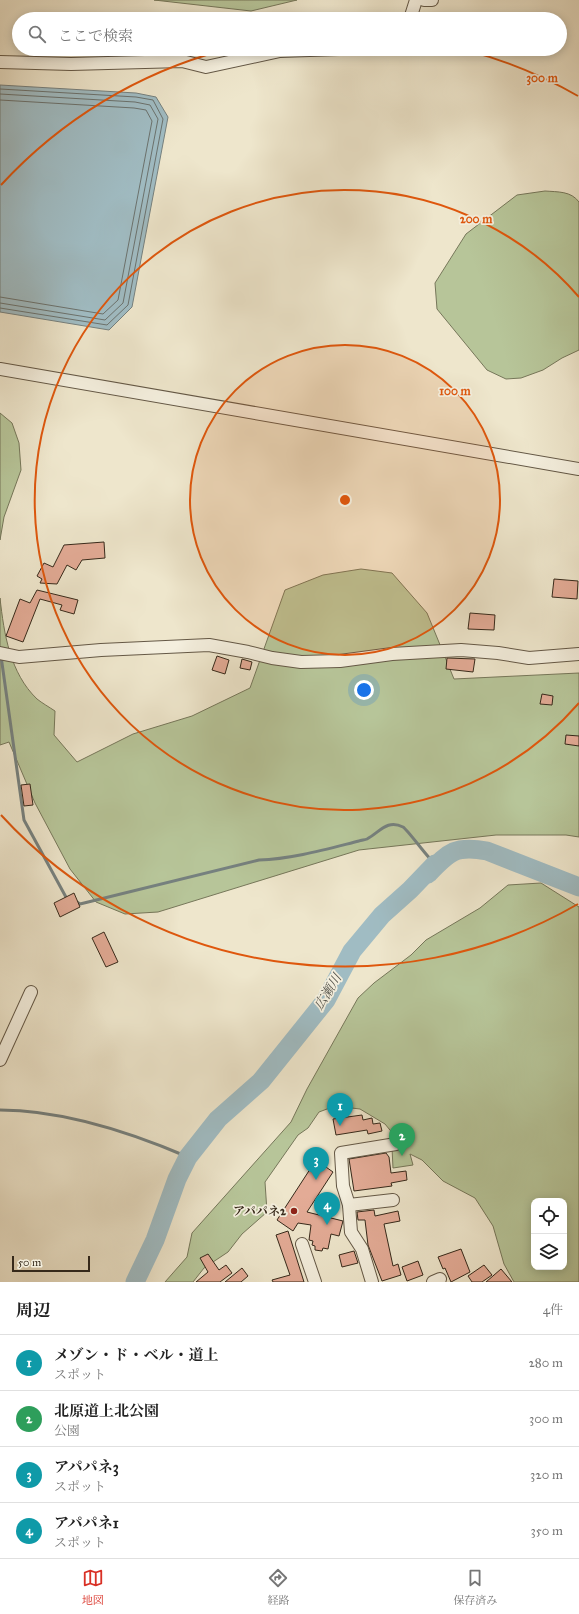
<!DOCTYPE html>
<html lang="ja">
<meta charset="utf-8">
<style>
body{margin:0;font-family:"IM FELL Great Primer","Noto Serif JP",serif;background:#f6f6f6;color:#222}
.controls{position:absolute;right:12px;bottom:12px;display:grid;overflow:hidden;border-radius:8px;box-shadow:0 2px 10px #0003}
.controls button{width:36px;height:36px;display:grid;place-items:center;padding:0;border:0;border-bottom:1px solid #e0e0e0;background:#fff;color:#222;font:20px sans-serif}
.scale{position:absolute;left:12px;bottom:10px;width:78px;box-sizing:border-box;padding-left:4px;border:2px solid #36291a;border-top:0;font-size:11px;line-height:14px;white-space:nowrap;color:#36291a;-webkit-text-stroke:3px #f4efde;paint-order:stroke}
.you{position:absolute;left:364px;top:690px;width:14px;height:14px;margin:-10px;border:3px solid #fff;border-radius:50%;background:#1a73e8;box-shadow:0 0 0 6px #1a73e833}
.badge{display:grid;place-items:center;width:26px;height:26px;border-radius:50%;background:#d93025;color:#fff;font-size:13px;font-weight:700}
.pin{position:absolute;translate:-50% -33px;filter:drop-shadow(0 1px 2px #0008)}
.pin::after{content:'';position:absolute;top:21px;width:14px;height:12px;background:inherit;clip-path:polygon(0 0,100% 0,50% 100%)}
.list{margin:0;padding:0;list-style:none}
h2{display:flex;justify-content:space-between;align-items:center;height:52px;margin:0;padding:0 16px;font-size:17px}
h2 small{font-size:13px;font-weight:400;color:#767676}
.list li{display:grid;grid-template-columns:26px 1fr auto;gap:12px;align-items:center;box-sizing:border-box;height:56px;padding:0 16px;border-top:1px solid #e0e0e0}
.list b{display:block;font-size:15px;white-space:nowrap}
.list p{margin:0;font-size:13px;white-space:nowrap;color:#767676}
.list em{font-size:13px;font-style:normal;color:#767676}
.icon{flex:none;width:22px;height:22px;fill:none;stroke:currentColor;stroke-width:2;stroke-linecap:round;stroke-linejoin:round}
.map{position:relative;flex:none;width:579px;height:1282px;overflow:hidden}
.search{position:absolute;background:#fff;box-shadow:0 2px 10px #0003;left:12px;right:12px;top:12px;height:44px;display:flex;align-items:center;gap:10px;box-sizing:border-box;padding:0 14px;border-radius:22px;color:#767676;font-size:15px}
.sheet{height:276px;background:#fff}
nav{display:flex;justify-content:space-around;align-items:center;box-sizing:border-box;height:56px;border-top:1px solid #e0e0e0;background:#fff;font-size:11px;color:#767676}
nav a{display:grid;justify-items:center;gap:2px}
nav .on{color:#d93025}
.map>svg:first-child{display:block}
.green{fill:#b7c599;stroke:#76775a;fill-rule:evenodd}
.water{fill:#a0bcc3;stroke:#76817f}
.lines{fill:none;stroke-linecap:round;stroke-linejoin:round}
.shore{stroke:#6b726e;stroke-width:1}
.stream{stroke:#76817f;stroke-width:3}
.river{stroke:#a0bcc3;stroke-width:19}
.building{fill:#e3ab96;stroke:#36291a}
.street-casing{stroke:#645846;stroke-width:14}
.street{stroke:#f4efde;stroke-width:12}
.ring{fill:none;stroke:#df570d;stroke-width:2}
.poi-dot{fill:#8f2418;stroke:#f4efde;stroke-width:1.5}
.labels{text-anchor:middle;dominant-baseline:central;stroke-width:3.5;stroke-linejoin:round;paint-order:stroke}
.poi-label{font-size:12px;font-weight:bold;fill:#36291a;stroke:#f4efde;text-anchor:end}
.water-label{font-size:13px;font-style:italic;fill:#56554d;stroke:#f4efde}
.centre{fill:#df570d;stroke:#f4efde;stroke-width:2}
.ring-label{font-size:12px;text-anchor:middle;font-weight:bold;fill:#df570d;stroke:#f4efde;stroke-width:3.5;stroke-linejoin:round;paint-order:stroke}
</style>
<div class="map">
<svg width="579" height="1282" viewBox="0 0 579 1282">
<rect width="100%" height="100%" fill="#eee6cc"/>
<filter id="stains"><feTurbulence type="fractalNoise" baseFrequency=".005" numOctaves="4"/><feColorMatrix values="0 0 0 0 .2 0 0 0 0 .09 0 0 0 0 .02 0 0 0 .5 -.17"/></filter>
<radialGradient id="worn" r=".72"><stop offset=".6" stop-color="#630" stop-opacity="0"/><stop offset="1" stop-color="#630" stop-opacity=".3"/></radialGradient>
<g class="green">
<path d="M 154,0 L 297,0 L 251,11 Z"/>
<path d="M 545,191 C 558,192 571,191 579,202 L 579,350 L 562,358 L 543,370 L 521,378 L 506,379 L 487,370 L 437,309 L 435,283 L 466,234 L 517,195 Z"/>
<path d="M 0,413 L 12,423 L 19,443 L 21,470 L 4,517 L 0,540 Z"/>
<path d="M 361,569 L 392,573 L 427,613 L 454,679 L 579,673 L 579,837 L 566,835 L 496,835 L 359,850 L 158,912 L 125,914 L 96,902 L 70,869 L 35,803 L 9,742 L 0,745 L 0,598 C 4,634 10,673 37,699 C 42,703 49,707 55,711 L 54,735 L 77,762 L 133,734 L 192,716 L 250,688 L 285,590 L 323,575 Z"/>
<path d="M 541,883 L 579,907 L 579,1282 L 514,1282 L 504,1264 L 493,1226 L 475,1198 L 443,1181 L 422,1160 L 410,1154 L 413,1165 L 393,1168 L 392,1148 L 403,1146 L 385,1124 L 360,1109 L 335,1106 L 319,1112 L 308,1128 L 298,1135 L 265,1182 L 267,1212 L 242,1234 L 228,1252 L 204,1268 L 193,1282 L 165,1282 L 187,1257 L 192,1233 L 291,1122 L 307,1089 L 358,998 L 374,983 L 411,955 L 426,940 L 480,908 L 508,885 ZM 534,1201 L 564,1201 L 564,1267 L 534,1267 Z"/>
</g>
<path class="water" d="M 0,85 L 136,93 L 156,97 L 168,117 L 132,307 L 109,330 L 0,312 Z"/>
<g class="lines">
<g class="shore">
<path d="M 0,89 L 136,97 L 153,100 L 163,119 L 128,305 L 107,325 L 0,308"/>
<path d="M 0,94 L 135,102 L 150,105 L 158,119 L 123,303 L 105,320 L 0,303"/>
<path d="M 0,100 L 134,108 L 146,110 L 152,121 L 118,300 L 103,314 L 0,297"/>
</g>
<g class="stream">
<path d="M 1,656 L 24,820 L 67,899"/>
<path d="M 75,903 L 77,902 L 80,904 L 259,860 C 292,859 327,849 359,841 C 361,840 365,840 367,839 C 380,832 387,819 403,827 C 408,830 426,856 435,864"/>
<path d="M 0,1110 C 61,1110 132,1133 188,1157"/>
</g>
<g class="river">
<path d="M 428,874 C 449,852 455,845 487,851 L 579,887"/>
<path d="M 135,1282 L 155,1240 L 177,1179 L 188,1157 L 218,1119 L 261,1081 L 326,1000 L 352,951 L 382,915 L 410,890 L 435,864"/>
</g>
</g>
<g class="building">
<path d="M 104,542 L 105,558 L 82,560 L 76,570 L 67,565 L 57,584 L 40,583 L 42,579 L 37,576 L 44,563 L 53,567 L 64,545 Z"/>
<path d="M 554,579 L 578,581 L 577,599 L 552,597 Z"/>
<path d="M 37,590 L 78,600 L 74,614 L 60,610 L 62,605 L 40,599 L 23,642 L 6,636 L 20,599 L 30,603 Z"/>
<path d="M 470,613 L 495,615 L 494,630 L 468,629 Z"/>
<path d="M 217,656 L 229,660 L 225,674 L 212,670 Z"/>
<path d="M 447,658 L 475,659 L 473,672 L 446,669 Z"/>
<path d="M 242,659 L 252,662 L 250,670 L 240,668 Z"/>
<path d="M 542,694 L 553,696 L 552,705 L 540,704 Z"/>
<path d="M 566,735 L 579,736 L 579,746 L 565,744 Z"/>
<path d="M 30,784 L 33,805 L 24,806 L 21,785 Z"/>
<path d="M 74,893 L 80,907 L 60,917 L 54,903 Z"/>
<path d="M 104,932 L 118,962 L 106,967 L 92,938 Z"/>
<path d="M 362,1115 L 363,1120 L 372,1118 L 373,1124 L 380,1123 L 382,1131 L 368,1134 L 367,1130 L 336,1135 L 333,1119 Z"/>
<path d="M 386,1153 L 389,1157 L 391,1173 L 406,1171 L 407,1180 L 391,1183 L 392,1186 L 354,1191 L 349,1159 Z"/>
<path d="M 316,1160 L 333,1172 L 307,1212 L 343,1221 L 339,1236 L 331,1234 L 328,1249 L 323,1248 L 322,1251 L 315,1250 L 315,1246 L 312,1245 L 313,1241 L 309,1240 L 311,1225 L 298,1223 L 293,1231 L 277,1220 Z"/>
<path d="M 374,1210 L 375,1216 L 398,1211 L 400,1221 L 384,1224 L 393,1266 L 398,1264 L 401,1275 L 382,1281 L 368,1245 L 365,1220 L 358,1220 L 357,1212 Z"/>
<path d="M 288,1231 L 304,1282 L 273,1282 L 272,1280 L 290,1275 L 276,1235 Z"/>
<path d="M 461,1249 L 470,1272 L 451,1282 L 445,1268 L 443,1269 L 438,1257 Z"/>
<path d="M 354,1251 L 358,1263 L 342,1267 L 339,1255 Z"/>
<path d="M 208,1254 L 219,1270 L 226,1265 L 232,1273 L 220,1282 L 196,1282 L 208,1272 L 200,1258 Z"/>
<path d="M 418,1261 L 423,1275 L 407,1281 L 402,1267 Z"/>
<path d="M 484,1265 L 492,1275 L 482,1282 L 472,1282 L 468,1276 Z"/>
<path d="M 242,1268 L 248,1276 L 241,1282 L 225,1282 Z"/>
<path d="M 501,1269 L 512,1282 L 486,1282 Z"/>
</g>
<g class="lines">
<defs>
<g id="street">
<path d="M 424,0 L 432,0"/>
<path d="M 410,19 L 416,0"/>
<path d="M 0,62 L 71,64 L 182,61 L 206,67 L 280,51 L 339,49"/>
<path d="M 0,369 L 579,469"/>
<path d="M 0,653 L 19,657 L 101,650 L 209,645 L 248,652 L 272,658 L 301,662 L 340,661 L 392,654 L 461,650 L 498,653 L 529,658 L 579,654"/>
<path d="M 0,1060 L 31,992"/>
<path d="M 349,1205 L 393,1200"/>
<path d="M 302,1244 L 315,1282"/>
<path d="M 372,1282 L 362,1249 L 351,1232 L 349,1205 L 343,1186 L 341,1153 L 396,1144"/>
<path d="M 433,1282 L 440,1279"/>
</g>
</defs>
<use href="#street" class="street-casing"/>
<use href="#street" class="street"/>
</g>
<circle cx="345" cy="500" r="155" fill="#df570d" fill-opacity=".12"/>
<g class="ring">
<circle cx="345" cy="500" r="155"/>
<path d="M579 703A310 310 0 1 1 579 297"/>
<path d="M578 904A466 466 0 0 1 1 815M1 185A466 466 0 0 1 224 50M466 50A466 466 0 0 1 578 96"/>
</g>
<circle class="poi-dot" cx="294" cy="1211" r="4"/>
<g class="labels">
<g class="poi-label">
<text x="286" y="1211">アパパネ2</text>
</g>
<g class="water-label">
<text transform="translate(328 992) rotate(-58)">広瀬川</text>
</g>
</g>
<circle cx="345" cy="500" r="6" class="centre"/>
<g class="ring-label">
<text x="542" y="82">300 m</text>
<text x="476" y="223">200 m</text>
<text x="455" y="395">100 m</text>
</g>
<rect width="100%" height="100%" filter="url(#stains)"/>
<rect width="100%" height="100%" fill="url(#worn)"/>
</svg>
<div class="controls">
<button><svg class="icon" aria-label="locate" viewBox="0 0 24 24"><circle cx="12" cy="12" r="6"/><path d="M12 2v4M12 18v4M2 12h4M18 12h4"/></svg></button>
<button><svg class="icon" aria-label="layers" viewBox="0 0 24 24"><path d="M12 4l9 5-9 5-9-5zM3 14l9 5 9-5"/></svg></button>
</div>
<div class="scale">50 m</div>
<div class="you"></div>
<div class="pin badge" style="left:340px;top:1126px;background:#0f9aa8">1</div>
<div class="pin badge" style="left:402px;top:1156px;background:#2e9e5b">2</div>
<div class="pin badge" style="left:316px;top:1180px;background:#0f9aa8">3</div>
<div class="pin badge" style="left:327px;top:1225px;background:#0f9aa8">4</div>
<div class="search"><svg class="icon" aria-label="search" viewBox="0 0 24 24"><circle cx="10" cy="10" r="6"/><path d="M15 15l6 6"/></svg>ここで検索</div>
</div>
<section class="sheet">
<h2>周辺<small>4件</small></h2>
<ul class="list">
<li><span class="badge" style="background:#0f9aa8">1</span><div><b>メゾン・ド・ベル・道上</b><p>スポット</p></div><em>280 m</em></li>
<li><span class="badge" style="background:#2e9e5b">2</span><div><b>北原道上北公園</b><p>公園</p></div><em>300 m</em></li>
<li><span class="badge" style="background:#0f9aa8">3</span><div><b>アパパネ3</b><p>スポット</p></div><em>320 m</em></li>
<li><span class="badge" style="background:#0f9aa8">4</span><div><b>アパパネ1</b><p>スポット</p></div><em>350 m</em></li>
</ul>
</section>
<nav>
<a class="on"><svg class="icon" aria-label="map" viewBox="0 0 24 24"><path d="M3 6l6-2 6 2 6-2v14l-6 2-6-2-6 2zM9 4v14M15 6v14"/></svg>地図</a>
<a><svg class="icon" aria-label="directions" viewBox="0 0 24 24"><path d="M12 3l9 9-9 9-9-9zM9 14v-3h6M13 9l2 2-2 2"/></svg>経路</a>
<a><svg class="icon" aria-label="saved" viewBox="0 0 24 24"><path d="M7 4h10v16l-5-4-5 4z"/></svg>保存済み</a>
</nav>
